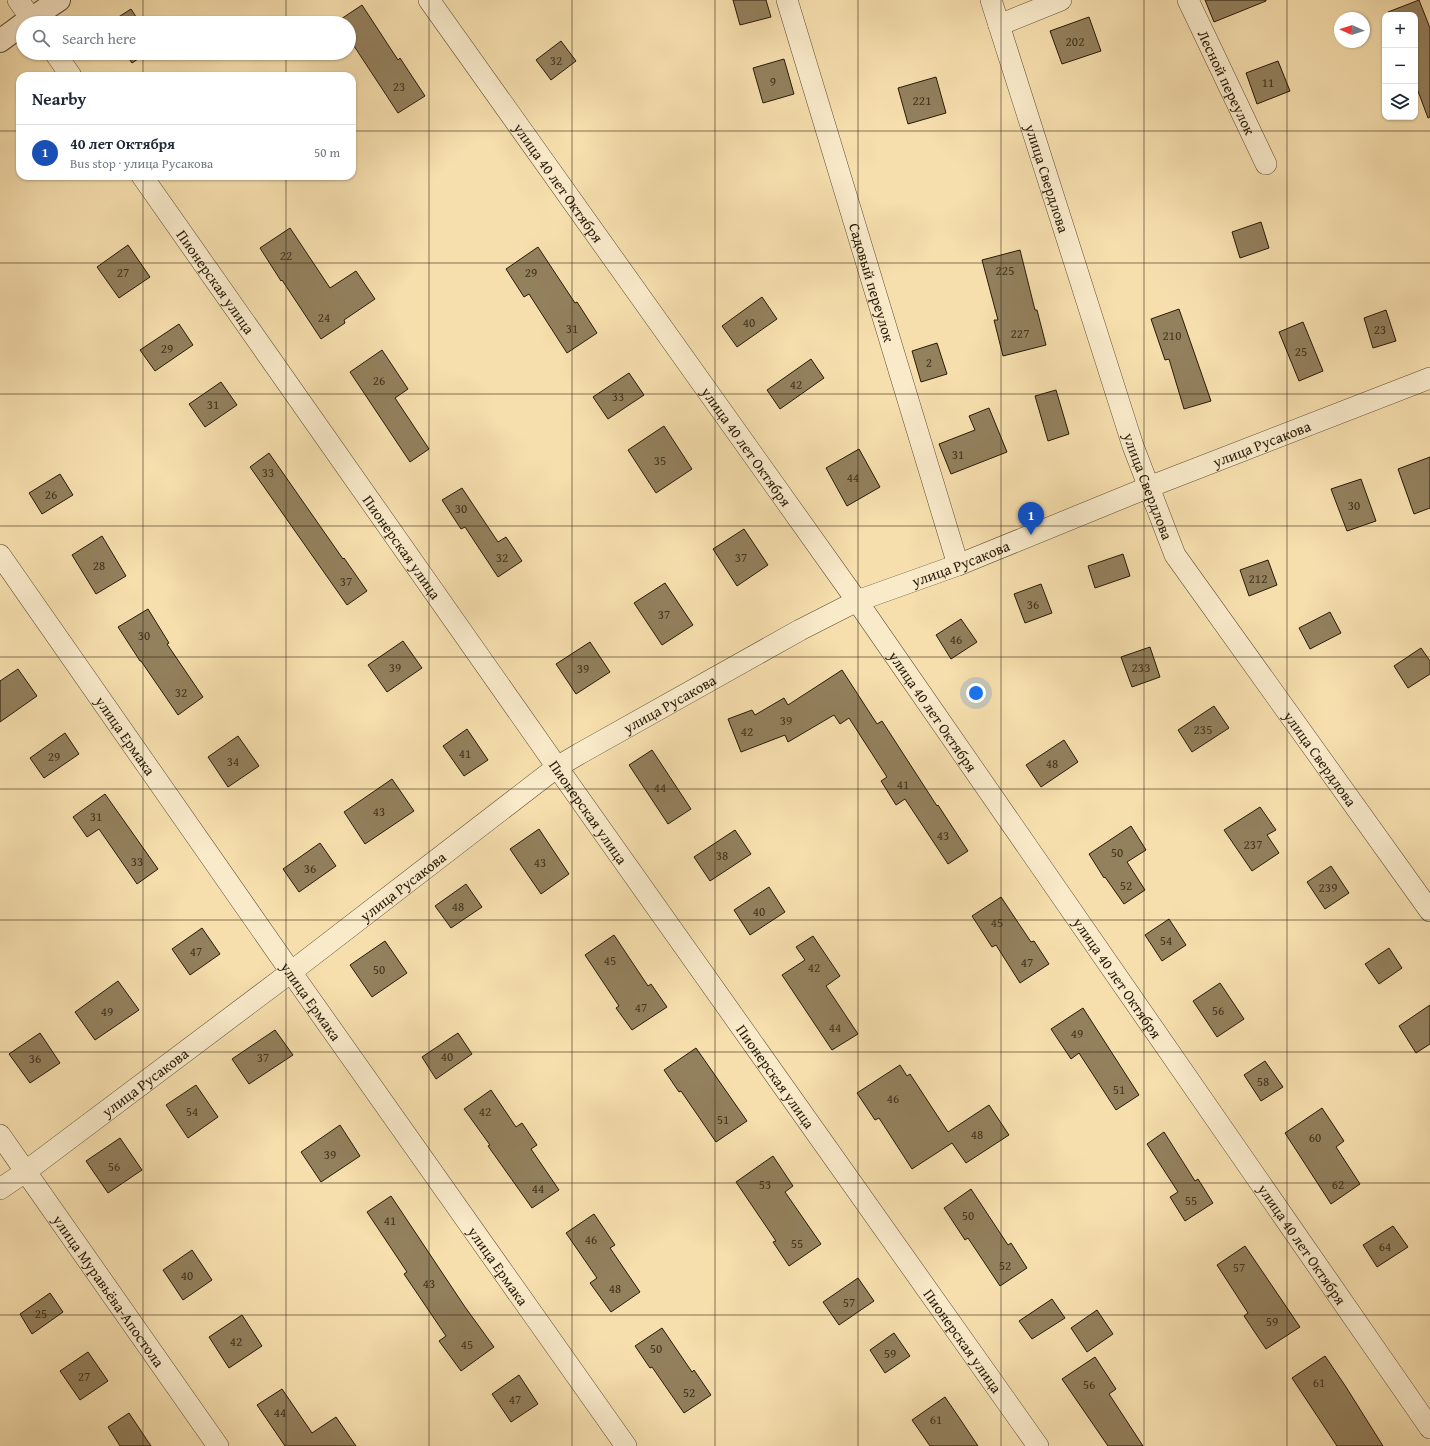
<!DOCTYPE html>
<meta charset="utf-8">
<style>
body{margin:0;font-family:"Gentium Book Plus",serif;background:#f2f2f3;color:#1f2937}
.controls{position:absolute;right:12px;top:12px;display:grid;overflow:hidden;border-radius:8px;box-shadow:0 1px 3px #0004}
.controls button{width:36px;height:36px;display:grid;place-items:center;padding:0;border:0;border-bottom:1px solid #e0e1e3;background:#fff;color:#1f2937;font:20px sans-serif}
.compass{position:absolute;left:1334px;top:12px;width:36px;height:36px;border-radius:50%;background:#fff;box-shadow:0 1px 3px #0004;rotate:273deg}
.you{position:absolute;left:976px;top:693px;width:14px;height:14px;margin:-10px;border:3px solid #fff;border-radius:50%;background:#1a73e8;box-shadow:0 0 0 6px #1a73e833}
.badge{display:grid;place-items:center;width:26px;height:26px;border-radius:50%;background:#ea580c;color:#fff;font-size:13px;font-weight:700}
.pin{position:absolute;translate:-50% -33px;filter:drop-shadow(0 1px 2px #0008)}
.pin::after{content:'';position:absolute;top:21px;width:14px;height:12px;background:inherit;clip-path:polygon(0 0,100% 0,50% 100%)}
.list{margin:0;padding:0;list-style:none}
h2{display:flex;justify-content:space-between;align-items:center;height:52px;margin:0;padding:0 16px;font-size:17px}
h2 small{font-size:13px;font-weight:400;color:#747a83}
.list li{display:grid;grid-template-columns:26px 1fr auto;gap:12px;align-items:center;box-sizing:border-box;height:56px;padding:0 16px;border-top:1px solid #e0e1e3}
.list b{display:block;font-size:15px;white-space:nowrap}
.list p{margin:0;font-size:13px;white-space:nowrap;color:#747a83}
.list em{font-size:13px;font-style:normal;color:#747a83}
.icon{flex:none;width:22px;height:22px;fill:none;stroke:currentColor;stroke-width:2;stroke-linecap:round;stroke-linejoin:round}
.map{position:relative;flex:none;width:1430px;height:1446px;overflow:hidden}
.search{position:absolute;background:#fff;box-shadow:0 1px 3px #0004;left:16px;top:16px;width:340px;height:44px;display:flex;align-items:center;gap:10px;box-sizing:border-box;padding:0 14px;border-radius:22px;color:#747a83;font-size:15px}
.panel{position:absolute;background:#fff;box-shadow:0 1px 3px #0004;left:16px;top:72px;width:340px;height:108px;border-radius:12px}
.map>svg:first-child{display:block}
.building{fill:#93805d;stroke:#281a07}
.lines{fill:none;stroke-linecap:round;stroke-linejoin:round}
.minor-casing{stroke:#5c4b30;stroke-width:22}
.tertiary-casing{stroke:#5c4b30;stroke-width:24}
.minor{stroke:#f9eaca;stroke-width:21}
.tertiary{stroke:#f9eaca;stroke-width:22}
.grid{fill:none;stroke:#281a07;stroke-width:1;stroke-opacity:0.55}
.labels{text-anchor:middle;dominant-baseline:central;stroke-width:4;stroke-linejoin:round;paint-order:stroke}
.number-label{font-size:13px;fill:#43341c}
.street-label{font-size:15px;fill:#281a07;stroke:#f9eaca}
</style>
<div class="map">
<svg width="1430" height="1446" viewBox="0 0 1430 1446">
<rect width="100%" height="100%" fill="#f6dead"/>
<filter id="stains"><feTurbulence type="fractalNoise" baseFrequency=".005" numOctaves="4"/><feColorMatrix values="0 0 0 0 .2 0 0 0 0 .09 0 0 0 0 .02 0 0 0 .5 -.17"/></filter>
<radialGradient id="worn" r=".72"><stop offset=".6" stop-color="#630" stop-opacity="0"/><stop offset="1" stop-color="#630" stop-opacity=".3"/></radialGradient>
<g class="building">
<path d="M 733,0 L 766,0 L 771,17 L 740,25 Z"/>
<path d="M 1205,0 L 1266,0 L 1266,1 L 1214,22 Z"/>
<path d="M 1419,0 L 1430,28 L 1430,117 L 1428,118 L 1415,83 L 1415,15 L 1389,15 L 1388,12 Z"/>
<path d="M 362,5 L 398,60 L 400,58 L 425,96 L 398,113 L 354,46 L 349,50 L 349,23 L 335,23 Z"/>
<path d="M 131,9 L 140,23 L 109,23 Z"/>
<path d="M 1089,17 L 1101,51 L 1062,64 L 1050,31 Z"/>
<path d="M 561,41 L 576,61 L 551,80 L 536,60 Z"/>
<path d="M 125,53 L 147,53 L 132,63 Z"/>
<path d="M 784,59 L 794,94 L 763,103 L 753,68 Z"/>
<path d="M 1278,61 L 1290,91 L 1257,104 L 1246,73 Z"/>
<path d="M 936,77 L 946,113 L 908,124 L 898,88 Z"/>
<path d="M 1261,222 L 1269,248 L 1240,258 L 1232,232 Z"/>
<path d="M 290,228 L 330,288 L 356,271 L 375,299 L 344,320 L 345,323 L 321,339 L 282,280 L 281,281 L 260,248 Z"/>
<path d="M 128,245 L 150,277 L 119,298 L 97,267 Z"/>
<path d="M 538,247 L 575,303 L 577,302 L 597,333 L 567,353 L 529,294 L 524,297 L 506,269 Z"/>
<path d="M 1020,250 L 1035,310 L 1037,310 L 1046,345 L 1003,356 L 994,320 L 998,320 L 982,260 Z"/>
<path d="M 762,297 L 777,319 L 737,347 L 722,326 Z"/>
<path d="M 1179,309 L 1211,401 L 1184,409 L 1169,359 L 1165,360 L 1151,319 Z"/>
<path d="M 1386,310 L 1396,341 L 1373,348 L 1364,318 Z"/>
<path d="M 1303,322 L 1323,371 L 1299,381 L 1279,332 Z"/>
<path d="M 179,324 L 193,345 L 155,371 L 140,350 Z"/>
<path d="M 937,343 L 947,374 L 921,382 L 912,351 Z"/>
<path d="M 382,350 L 408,389 L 395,398 L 429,449 L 410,462 L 350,372 Z"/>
<path d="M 811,359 L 824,378 L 780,409 L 767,390 Z"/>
<path d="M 629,373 L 644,395 L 608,419 L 593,397 Z"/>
<path d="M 221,382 L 237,405 L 205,427 L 189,404 Z"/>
<path d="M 1056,390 L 1069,434 L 1048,441 L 1035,396 Z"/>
<path d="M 989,408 L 1007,452 L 951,474 L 939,444 L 975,430 L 969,416 Z"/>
<path d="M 664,426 L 692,469 L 656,493 L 628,450 Z"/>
<path d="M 859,449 L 880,487 L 847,506 L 826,468 Z"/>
<path d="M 269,453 L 343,559 L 344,558 L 367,591 L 347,605 L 250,467 Z"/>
<path d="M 1430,457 L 1430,508 L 1414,514 L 1398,469 Z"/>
<path d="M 60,474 L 73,495 L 42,514 L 29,493 Z"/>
<path d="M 1361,479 L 1376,521 L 1347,531 L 1331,489 Z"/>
<path d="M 462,488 L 498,542 L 506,537 L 522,561 L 498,577 L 465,527 L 461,529 L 442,500 Z"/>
<path d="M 744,529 L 768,565 L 737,586 L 713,549 Z"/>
<path d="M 102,536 L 126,576 L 96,594 L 72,555 Z"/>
<path d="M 1123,554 L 1130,576 L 1095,588 L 1088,566 Z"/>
<path d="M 1268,560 L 1277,585 L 1249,596 L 1240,570 Z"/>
<path d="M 665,583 L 693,625 L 662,645 L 634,603 Z"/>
<path d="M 1041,584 L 1052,613 L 1025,623 L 1014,594 Z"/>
<path d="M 148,609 L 169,643 L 167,644 L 203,697 L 178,715 L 141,661 L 140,661 L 118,627 Z"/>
<path d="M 1330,612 L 1341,633 L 1310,649 L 1299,628 Z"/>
<path d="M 961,619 L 977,642 L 951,659 L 936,635 Z"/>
<path d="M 403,641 L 422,668 L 387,692 L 368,665 Z"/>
<path d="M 590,642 L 610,672 L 576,694 L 556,664 Z"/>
<path d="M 1150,647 L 1160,677 L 1132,687 L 1121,657 Z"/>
<path d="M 1421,648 L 1430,661 L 1430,674 L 1408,688 L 1394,666 Z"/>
<path d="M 18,669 L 37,696 L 0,722 L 0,681 Z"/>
<path d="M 842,670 L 877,724 L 882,721 L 937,806 L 938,805 L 968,851 L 948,864 L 905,799 L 896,805 L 881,781 L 887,777 L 849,718 L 840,724 L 834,715 L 788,742 L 785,735 L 741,752 L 728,719 L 752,710 L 755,715 L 784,698 L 788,705 Z"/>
<path d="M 1214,706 L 1229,728 L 1192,752 L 1178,730 Z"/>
<path d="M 467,729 L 488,760 L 464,776 L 443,746 Z"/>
<path d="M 65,733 L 79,754 L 44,778 L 30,758 Z"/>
<path d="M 238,736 L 259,766 L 228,787 L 208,757 Z"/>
<path d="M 1064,740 L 1078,762 L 1041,787 L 1026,765 Z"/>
<path d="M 652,750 L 691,809 L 668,824 L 629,765 Z"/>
<path d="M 392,779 L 414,811 L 365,844 L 344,812 Z"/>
<path d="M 105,794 L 158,869 L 137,884 L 99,829 L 87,837 L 73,817 Z"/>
<path d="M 1260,807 L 1276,830 L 1267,835 L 1279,853 L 1252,871 L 1224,830 Z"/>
<path d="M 1131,826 L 1146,850 L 1127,862 L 1145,890 L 1124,904 L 1105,877 L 1104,878 L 1089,854 Z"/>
<path d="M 539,829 L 569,874 L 541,894 L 510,849 Z"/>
<path d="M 735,830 L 751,854 L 710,881 L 694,857 Z"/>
<path d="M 320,843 L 336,866 L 299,892 L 283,869 Z"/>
<path d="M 1331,866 L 1349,893 L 1325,909 L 1307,882 Z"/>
<path d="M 466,884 L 482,907 L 451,928 L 435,906 Z"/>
<path d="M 769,887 L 785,912 L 750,935 L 734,910 Z"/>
<path d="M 1001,897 L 1031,942 L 1034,941 L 1049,964 L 1020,983 L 996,945 L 992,947 L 972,916 Z"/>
<path d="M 1169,919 L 1186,945 L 1162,961 L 1145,935 Z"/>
<path d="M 202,928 L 220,954 L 190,975 L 172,949 Z"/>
<path d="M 614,935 L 648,986 L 651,984 L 667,1007 L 632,1030 L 616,1008 L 619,1006 L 585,955 Z"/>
<path d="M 813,936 L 840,976 L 826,986 L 858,1034 L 832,1050 L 782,975 L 805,960 L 796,947 Z"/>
<path d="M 385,941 L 407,973 L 372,997 L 350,965 Z"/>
<path d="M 1389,948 L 1402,968 L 1379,984 L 1365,964 Z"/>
<path d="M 118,981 L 139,1010 L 95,1040 L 75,1012 Z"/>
<path d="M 1220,983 L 1244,1019 L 1217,1037 L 1193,1001 Z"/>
<path d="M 1430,1005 L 1430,1044 L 1416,1053 L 1399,1026 Z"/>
<path d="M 1083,1008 L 1139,1095 L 1116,1110 L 1079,1053 L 1071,1059 L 1051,1029 Z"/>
<path d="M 275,1030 L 293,1055 L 249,1084 L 232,1059 Z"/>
<path d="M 40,1033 L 60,1063 L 30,1083 L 9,1054 Z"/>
<path d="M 458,1033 L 472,1054 L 436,1079 L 422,1057 Z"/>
<path d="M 696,1048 L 747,1121 L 716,1142 L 681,1091 L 679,1092 L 664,1070 Z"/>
<path d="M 1265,1061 L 1283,1087 L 1261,1101 L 1244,1075 Z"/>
<path d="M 900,1065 L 907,1076 L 910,1074 L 948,1132 L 989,1105 L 1009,1135 L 966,1163 L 952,1143 L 912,1169 L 879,1118 L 875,1120 L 857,1093 Z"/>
<path d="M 196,1085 L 218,1117 L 188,1138 L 166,1105 Z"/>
<path d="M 491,1090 L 516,1127 L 522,1123 L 537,1145 L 531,1149 L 559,1190 L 532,1208 L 488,1146 L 490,1145 L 464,1109 Z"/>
<path d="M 1322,1108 L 1344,1141 L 1336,1147 L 1360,1184 L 1331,1204 L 1285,1133 Z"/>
<path d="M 340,1125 L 360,1156 L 321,1182 L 301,1152 Z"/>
<path d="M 1164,1132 L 1195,1181 L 1198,1179 L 1213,1203 L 1185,1221 L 1170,1197 L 1178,1192 L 1147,1144 Z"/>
<path d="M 120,1138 L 142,1170 L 108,1193 L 86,1161 Z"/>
<path d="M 773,1156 L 793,1186 L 785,1192 L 821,1244 L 789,1266 L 773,1242 L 776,1241 L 736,1182 Z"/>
<path d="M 971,1189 L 1008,1245 L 1011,1243 L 1027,1268 L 1000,1286 L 968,1238 L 965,1240 L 944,1208 Z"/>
<path d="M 391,1196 L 465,1307 L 494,1347 L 461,1371 L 439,1341 L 446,1336 L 404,1274 L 407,1272 L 367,1212 Z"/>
<path d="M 594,1214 L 615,1245 L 610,1248 L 640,1292 L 611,1312 L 590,1283 L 597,1278 L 566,1233 Z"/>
<path d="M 1393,1226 L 1408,1247 L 1377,1267 L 1363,1245 Z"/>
<path d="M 1245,1246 L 1300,1327 L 1266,1349 L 1244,1316 L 1248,1313 L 1217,1265 Z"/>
<path d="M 192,1250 L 212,1280 L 183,1300 L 163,1270 Z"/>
<path d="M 858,1278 L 874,1301 L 839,1325 L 823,1302 Z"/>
<path d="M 50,1293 L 63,1312 L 32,1334 L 20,1314 Z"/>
<path d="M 1052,1299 L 1065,1318 L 1032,1339 L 1019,1321 Z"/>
<path d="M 1097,1310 L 1113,1334 L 1087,1352 L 1071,1328 Z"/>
<path d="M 242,1315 L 262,1346 L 229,1368 L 209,1337 Z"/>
<path d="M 662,1328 L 692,1372 L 694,1370 L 711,1395 L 684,1413 L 652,1367 L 650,1368 L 635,1346 Z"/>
<path d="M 894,1333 L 910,1356 L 885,1373 L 870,1350 Z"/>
<path d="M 88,1352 L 108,1381 L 80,1400 L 60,1371 Z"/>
<path d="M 1325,1356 L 1346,1387 L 1383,1446 L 1337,1446 L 1292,1378 Z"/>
<path d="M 1095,1357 L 1116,1389 L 1109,1394 L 1143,1446 L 1108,1446 L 1062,1379 Z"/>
<path d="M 519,1375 L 538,1404 L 511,1422 L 492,1394 Z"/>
<path d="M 282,1389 L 312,1433 L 336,1417 L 356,1446 L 285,1446 L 257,1405 Z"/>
<path d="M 945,1397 L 960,1419 L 978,1446 L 930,1446 L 912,1420 Z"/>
<path d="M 129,1413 L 151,1446 L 120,1446 L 108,1427 Z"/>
</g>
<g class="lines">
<defs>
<g id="minor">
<path d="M 18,0 L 34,23"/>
<path id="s1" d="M 429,0 L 857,601 L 1430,1428"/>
<path id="s2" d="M 787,0 L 958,565"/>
<path id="s3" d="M 991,0 L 1133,446 L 1175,555 L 1430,911"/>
<path id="s4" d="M 1188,0 L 1266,164"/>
<path d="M 999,25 L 1061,0"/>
<path d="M 55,53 L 71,76"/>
<path id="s5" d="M 142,176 L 557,767 L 1038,1446"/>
<path id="s6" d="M 0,555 L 291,972 L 626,1446"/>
<path id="s7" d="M 0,1135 L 218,1446"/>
<path id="s8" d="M 0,1189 L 25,1172 L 291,972 L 557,767 L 579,754 L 800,630 L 857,601 L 958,565 L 1149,487 L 1430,378"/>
</g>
<g id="tertiary">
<path d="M 25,23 L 59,0"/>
<path d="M 0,41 L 23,24"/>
</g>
</defs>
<use href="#minor" class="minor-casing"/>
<use href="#tertiary" class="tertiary-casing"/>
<use href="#minor" class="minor"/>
<use href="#tertiary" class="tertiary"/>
</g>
<path class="grid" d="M 143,0 L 143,23M 286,0 L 286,23M 429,0 L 429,1446M 572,0 L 572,1446M 715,0 L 715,1446M 858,0 L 858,1446M 1001,0 L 1001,1446M 1144,0 L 1144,1446M 1287,0 L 1287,1446M 143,53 L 143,76M 286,53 L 286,76M 0,131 L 20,131M 352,131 L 1430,131M 143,176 L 143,1446M 286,176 L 286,1446M 0,263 L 1430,263M 0,394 L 1430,394M 0,526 L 1430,526M 0,657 L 1430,657M 0,789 L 1430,789M 0,920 L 1430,920M 0,1052 L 1430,1052M 0,1183 L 1430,1183M 0,1315 L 1430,1315"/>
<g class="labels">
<g class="number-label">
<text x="1075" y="41">202</text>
<text x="556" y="60">32</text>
<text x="773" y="81">9</text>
<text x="1268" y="82">11</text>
<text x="399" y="86">23</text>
<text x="922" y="100">221</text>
<text x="286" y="255">22</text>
<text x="1005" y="270">225</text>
<text x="123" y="272">27</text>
<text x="531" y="272">29</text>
<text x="324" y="317">24</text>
<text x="749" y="322">40</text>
<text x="572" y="328">31</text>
<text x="1380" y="329">23</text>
<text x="1020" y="333">227</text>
<text x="1172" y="335">210</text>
<text x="167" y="348">29</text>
<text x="1301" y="351">25</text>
<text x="929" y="362">2</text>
<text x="379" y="380">26</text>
<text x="796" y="384">42</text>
<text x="618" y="396">33</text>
<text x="213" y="404">31</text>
<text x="958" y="454">31</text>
<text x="660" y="460">35</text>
<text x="268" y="472">33</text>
<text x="853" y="477">44</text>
<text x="51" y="494">26</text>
<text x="1354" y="505">30</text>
<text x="461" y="508">30</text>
<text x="502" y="557">32</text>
<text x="741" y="557">37</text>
<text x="99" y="565">28</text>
<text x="1258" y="578">212</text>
<text x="346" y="581">37</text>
<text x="1033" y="604">36</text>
<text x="664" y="614">37</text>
<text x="144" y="635">30</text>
<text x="956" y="639">46</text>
<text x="395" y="667">39</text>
<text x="1141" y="667">233</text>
<text x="583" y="668">39</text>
<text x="181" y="692">32</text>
<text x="786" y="720">39</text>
<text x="1203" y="729">235</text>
<text x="747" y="731">42</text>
<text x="465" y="753">41</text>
<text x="54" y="756">29</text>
<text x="233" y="761">34</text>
<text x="1052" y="763">48</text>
<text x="903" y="784">41</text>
<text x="660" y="787">44</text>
<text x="379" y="811">43</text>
<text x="96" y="816">31</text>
<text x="943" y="835">43</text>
<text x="1253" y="844">237</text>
<text x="1117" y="852">50</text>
<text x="722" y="855">38</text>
<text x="137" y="861">33</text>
<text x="540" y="862">43</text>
<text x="310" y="868">36</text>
<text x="1126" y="885">52</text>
<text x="1328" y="887">239</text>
<text x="458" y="906">48</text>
<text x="759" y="911">40</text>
<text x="997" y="922">45</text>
<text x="1166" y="940">54</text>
<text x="196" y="951">47</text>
<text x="610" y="960">45</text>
<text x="1027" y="962">47</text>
<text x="814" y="967">42</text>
<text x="379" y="969">50</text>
<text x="641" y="1007">47</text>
<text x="1218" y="1010">56</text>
<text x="107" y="1011">49</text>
<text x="835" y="1027">44</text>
<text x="1077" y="1033">49</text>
<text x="447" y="1056">40</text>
<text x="263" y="1057">37</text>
<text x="35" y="1058">36</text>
<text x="1263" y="1081">58</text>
<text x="1119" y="1089">51</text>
<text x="893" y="1098">46</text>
<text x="192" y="1111">54</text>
<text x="485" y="1111">42</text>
<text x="723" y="1119">51</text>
<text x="977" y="1134">48</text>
<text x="1315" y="1137">60</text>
<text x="330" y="1154">39</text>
<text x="114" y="1166">56</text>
<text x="765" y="1184">53</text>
<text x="1338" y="1184">62</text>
<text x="538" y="1188">44</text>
<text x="1191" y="1200">55</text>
<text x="968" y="1215">50</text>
<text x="390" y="1220">41</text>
<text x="591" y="1239">46</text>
<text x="797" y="1243">55</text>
<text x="1385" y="1246">64</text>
<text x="1005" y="1265">52</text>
<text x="1239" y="1267">57</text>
<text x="187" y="1275">40</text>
<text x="429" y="1283">43</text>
<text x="615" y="1288">48</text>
<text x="849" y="1302">57</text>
<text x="41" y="1313">25</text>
<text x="1272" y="1321">59</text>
<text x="236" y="1341">42</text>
<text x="467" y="1344">45</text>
<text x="656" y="1348">50</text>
<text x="890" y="1353">59</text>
<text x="84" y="1376">27</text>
<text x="1319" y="1382">61</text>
<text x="1089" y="1384">56</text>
<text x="689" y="1392">52</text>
<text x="515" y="1399">47</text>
<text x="280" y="1412">44</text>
<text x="936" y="1419">61</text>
</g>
<g class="street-label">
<text stroke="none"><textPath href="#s4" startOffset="91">Лесной переулок</textPath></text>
<text stroke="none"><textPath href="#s3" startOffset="187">улица Свердлова</textPath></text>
<text stroke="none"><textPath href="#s1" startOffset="224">улица 40 лет Октября</textPath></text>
<text stroke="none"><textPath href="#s5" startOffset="129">Пионерская улица</textPath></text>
<text stroke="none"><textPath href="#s2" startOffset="295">Садовый переулок</textPath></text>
<text stroke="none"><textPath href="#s8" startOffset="1476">улица Русакова</textPath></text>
<text stroke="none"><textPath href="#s1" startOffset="548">улица 40 лет Октября</textPath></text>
<text stroke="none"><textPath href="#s3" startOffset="511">улица Свердлова</textPath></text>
<text stroke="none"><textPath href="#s5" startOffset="453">Пионерская улица</textPath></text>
<text stroke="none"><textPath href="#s8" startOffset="1152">улица Русакова</textPath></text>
<text stroke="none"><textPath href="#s8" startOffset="828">улица Русакова</textPath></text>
<text stroke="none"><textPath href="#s1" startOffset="872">улица 40 лет Октября</textPath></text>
<text stroke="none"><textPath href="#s6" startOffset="220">улица Ермака</textPath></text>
<text stroke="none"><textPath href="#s3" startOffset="835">улица Свердлова</textPath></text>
<text stroke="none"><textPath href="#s5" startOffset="777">Пионерская улица</textPath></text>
<text stroke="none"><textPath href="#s8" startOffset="504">улица Русакова</textPath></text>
<text stroke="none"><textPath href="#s1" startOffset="1196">улица 40 лет Октября</textPath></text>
<text stroke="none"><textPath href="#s6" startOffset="544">улица Ермака</textPath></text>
<text stroke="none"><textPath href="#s5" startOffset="1101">Пионерская улица</textPath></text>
<text stroke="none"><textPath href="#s8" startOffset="180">улица Русакова</textPath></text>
<text stroke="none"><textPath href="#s1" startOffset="1520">улица 40 лет Октября</textPath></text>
<text stroke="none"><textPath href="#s6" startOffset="868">улица Ермака</textPath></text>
<text stroke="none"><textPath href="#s7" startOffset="190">улица Муравьёва-Апостола</textPath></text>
<text stroke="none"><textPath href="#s5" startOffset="1425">Пионерская улица</textPath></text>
</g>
</g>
<rect width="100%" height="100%" filter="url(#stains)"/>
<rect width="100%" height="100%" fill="url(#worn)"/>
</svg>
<div class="controls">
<button>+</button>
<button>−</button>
<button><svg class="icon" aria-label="layers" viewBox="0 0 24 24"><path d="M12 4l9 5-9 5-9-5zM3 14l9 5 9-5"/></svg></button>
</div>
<svg class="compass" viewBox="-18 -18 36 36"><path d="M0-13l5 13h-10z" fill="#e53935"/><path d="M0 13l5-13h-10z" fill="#747a83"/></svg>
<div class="you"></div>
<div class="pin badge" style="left:1031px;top:535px;background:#1a4fb4">1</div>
<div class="search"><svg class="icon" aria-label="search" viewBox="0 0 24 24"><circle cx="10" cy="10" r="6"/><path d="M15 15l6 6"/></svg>Search here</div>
<section class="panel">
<h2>Nearby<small></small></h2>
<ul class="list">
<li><span class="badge" style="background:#1a4fb4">1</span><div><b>40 лет Октября</b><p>Bus stop · улица Русакова</p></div><em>50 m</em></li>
</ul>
</section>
</div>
